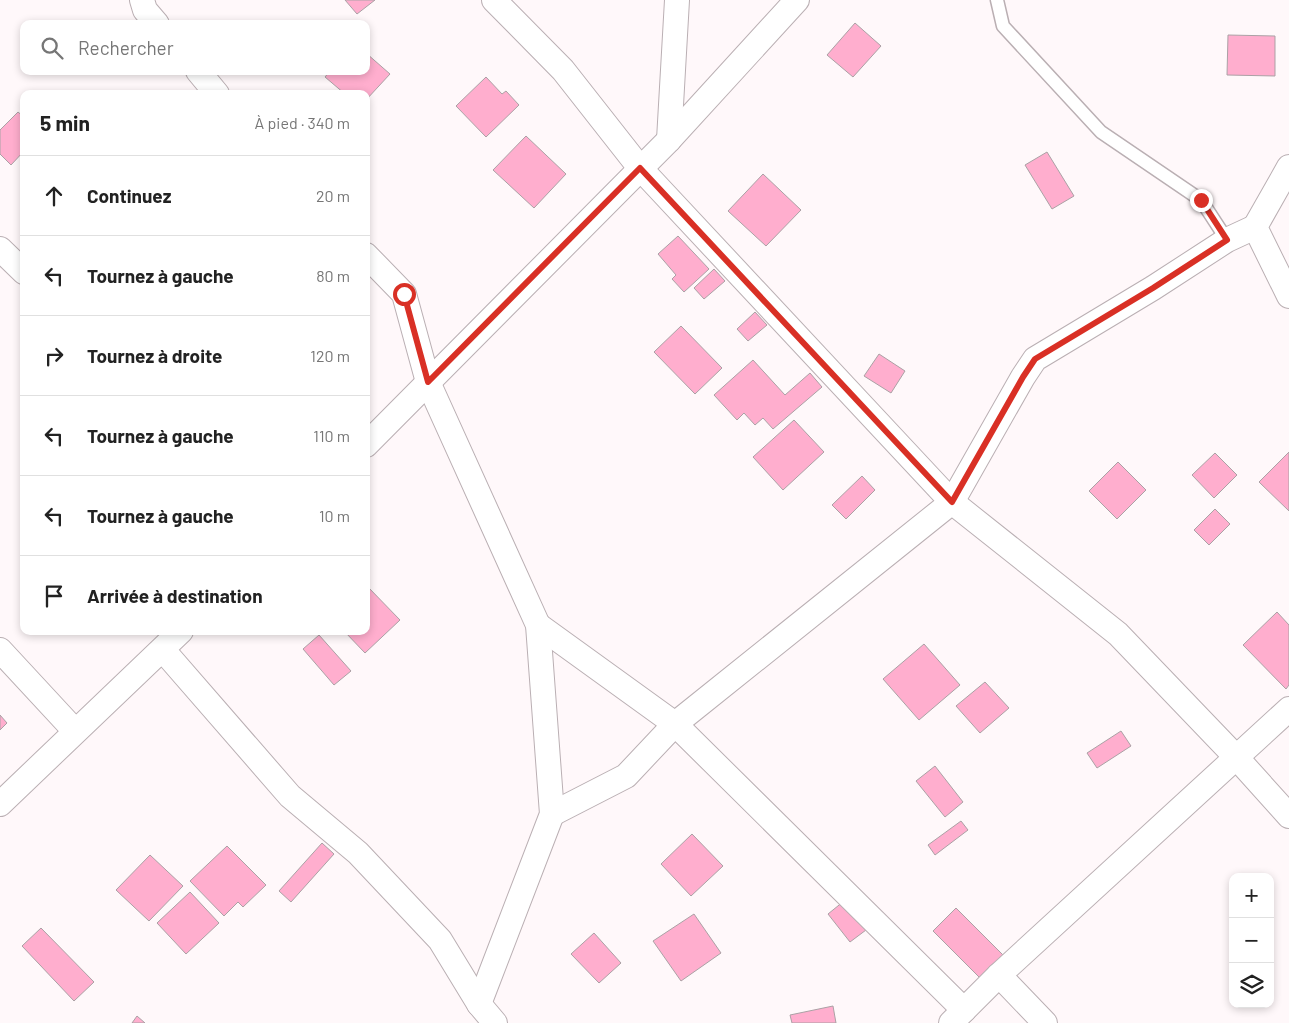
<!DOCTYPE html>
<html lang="fr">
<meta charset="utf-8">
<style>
body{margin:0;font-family:Barlow,sans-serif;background:#f2f2f2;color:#222}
.controls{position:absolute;right:15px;bottom:15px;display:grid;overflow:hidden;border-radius:10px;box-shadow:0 2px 8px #0003}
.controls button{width:45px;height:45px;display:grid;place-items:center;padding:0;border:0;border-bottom:1px solid #e0e0e0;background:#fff;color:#222;font:25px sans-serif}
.stop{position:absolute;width:15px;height:15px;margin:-11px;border:4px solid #d93025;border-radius:50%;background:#fff}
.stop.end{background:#d93025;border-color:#fff;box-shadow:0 1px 5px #0008}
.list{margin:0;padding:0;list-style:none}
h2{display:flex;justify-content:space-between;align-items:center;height:65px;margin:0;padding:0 20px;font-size:21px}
h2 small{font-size:16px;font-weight:400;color:#767676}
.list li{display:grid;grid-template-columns:32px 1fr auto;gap:15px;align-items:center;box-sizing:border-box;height:80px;padding:0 20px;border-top:1px solid #e0e0e0}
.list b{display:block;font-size:19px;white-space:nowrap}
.list em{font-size:16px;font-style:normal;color:#767676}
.icon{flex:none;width:28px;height:28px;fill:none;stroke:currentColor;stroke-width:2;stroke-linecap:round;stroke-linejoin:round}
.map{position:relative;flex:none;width:1289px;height:1023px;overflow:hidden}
.search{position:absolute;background:#fff;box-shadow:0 2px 8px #0003;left:20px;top:20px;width:350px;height:55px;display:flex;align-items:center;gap:12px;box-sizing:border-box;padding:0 18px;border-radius:10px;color:#767676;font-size:19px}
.panel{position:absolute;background:#fff;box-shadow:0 2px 8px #0003;left:20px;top:90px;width:350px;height:545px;border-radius:10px}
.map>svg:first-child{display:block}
.building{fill:#ffaece;stroke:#aba1a5}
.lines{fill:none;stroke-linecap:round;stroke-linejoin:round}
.service-casing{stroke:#baafb3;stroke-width:15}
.minor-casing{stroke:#baafb3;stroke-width:26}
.service{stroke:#fff;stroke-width:12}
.minor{stroke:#fff;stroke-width:24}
.route{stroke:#d93025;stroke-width:6}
</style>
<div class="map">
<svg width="1289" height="1023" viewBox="0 0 1289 1023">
<rect width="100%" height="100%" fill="#fff8fa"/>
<g class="building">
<path d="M 345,0 L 375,0 L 357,14 Z"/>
<path d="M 855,23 L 881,46 L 853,77 L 827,55 Z"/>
<path d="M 1228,35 L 1275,36 L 1275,76 L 1227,75 Z"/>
<path d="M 366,53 L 390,74 L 366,100 L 366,94 L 345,94 L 325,77 L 330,71 L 366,71 Z"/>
<path d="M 486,77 L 502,94 L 506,91 L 519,105 L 486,137 L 456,106 Z"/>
<path d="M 18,112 L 24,117 L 24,151 L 11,165 L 0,154 L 0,130 Z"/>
<path d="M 526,136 L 566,174 L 534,208 L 493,170 Z"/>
<path d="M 1047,152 L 1074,196 L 1052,209 L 1025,165 Z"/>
<path d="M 763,174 L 801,210 L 766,246 L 728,211 Z"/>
<path d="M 678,236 L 709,269 L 684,292 L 672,279 L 676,275 L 658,254 Z"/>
<path d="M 714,269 L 725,281 L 704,299 L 694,288 Z"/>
<path d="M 755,312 L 767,325 L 748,341 L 737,329 Z"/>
<path d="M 681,326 L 722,368 L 695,394 L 654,352 Z"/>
<path d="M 879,354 L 905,371 L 891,393 L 864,376 Z"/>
<path d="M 753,360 L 785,395 L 810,373 L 822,387 L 773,429 L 763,418 L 755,425 L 744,413 L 737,420 L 714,395 Z"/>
<path d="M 794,420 L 824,452 L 783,490 L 753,457 Z"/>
<path d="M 1289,452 L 1289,511 L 1259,482 Z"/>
<path d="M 1215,453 L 1237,475 L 1214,498 L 1192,475 Z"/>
<path d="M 1118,462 L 1146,490 L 1117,519 L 1089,491 Z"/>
<path d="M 862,476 L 875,490 L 846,519 L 832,505 Z"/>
<path d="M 1215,509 L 1230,524 L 1209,545 L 1194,530 Z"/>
<path d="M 367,586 L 400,620 L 365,653 L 344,631 L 366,631 L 366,587 Z"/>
<path d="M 1277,612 L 1289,625 L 1289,685 L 1286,689 L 1243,645 Z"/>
<path d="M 319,635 L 351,671 L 334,685 L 303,649 Z"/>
<path d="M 924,644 L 960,685 L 919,720 L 883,679 Z"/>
<path d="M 985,682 L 1009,708 L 980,733 L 956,706 Z"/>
<path d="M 0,715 L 7,723 L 0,730 Z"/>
<path d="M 1121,731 L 1131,746 L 1097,768 L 1087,753 Z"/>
<path d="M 935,766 L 963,802 L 945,817 L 916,781 Z"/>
<path d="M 961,821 L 968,830 L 935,855 L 928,845 Z"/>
<path d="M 692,834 L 723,866 L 691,896 L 661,864 Z"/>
<path d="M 322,843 L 334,854 L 291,902 L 279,891 Z"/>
<path d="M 227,846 L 266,885 L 243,907 L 238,902 L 224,916 L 190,881 Z"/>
<path d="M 150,855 L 183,886 L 149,921 L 116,890 Z"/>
<path d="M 190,892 L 219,923 L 186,954 L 157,923 Z"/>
<path d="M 844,901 L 866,930 L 850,942 L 828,914 Z"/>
<path d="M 956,908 L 1005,957 L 982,980 L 933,931 Z"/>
<path d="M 694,914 L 721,953 L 681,981 L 653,941 Z"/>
<path d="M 41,928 L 94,982 L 74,1001 L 22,946 Z"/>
<path d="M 594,933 L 621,963 L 599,983 L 571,954 Z"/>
<path d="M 833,1006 L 836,1023 L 792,1023 L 790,1015 Z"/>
<path d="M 137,1016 L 145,1023 L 132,1023 Z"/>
</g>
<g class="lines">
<defs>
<path id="service" d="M 997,0 L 1003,26 L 1101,132 L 1201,200 L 1227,240"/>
<g id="minor">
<path d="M 142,0 L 145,10 L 157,24"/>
<path d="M 494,0 L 563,70 L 640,168 L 952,502 L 1118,634 L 1236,757 L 1289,816"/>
<path d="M 198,71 L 217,94"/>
<path d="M 669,140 L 677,0"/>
<path d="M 1289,167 L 1255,227 L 1289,296"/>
<path d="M 0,249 L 24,272"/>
<path d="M 366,255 L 404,294 L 428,382 L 538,625 L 552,814 L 479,1004"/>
<path d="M 366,445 L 669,140 L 797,0"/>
<path d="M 538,625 L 675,724 L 964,1010"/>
<path d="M 0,650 L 75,731"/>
<path d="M 163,650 L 290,796 L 358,853 L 440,940 L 479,1004 L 495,1023"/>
<path d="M 0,804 L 181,631"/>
<path d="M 552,814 L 626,776 L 675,724 L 952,502 L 1023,377 L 1035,359 L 1153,288 L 1227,240 L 1255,227"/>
<path d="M 999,975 L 1045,1023"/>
<path d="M 951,1023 L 999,975 L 1289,709"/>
</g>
</defs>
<use href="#service" class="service-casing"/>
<use href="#minor" class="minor-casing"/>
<use href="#service" class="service"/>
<use href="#minor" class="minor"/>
</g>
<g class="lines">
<path class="route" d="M 404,294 L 428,382 L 640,168 L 952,502 L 1023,377 L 1035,359 L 1153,288 L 1227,240 L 1201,200"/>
</g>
</svg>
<div class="controls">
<button>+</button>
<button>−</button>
<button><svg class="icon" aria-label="layers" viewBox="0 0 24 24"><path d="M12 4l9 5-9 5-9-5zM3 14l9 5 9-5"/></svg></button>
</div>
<div class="stop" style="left:404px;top:294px"></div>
<div class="stop end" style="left:1201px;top:200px"></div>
<div class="search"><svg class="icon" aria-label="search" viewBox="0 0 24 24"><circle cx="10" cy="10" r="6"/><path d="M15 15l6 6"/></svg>Rechercher</div>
<section class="panel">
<h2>5 min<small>À pied · 340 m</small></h2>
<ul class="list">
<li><svg class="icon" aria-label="ahead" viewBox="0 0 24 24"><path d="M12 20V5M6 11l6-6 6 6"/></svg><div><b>Continuez</b></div><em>20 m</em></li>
<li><svg class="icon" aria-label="left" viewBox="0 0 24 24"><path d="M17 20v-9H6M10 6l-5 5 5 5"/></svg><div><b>Tournez à gauche</b></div><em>80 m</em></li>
<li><svg class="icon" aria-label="right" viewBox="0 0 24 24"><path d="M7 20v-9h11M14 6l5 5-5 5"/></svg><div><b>Tournez à droite</b></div><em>120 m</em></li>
<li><svg class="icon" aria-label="left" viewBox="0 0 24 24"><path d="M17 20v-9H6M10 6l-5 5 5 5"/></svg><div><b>Tournez à gauche</b></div><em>110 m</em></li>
<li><svg class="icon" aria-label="left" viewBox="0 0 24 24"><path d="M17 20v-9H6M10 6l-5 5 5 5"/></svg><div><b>Tournez à gauche</b></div><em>10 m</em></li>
<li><svg class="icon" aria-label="arrive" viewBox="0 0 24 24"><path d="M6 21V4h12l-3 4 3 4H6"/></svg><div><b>Arrivée à destination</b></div></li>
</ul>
</section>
</div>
